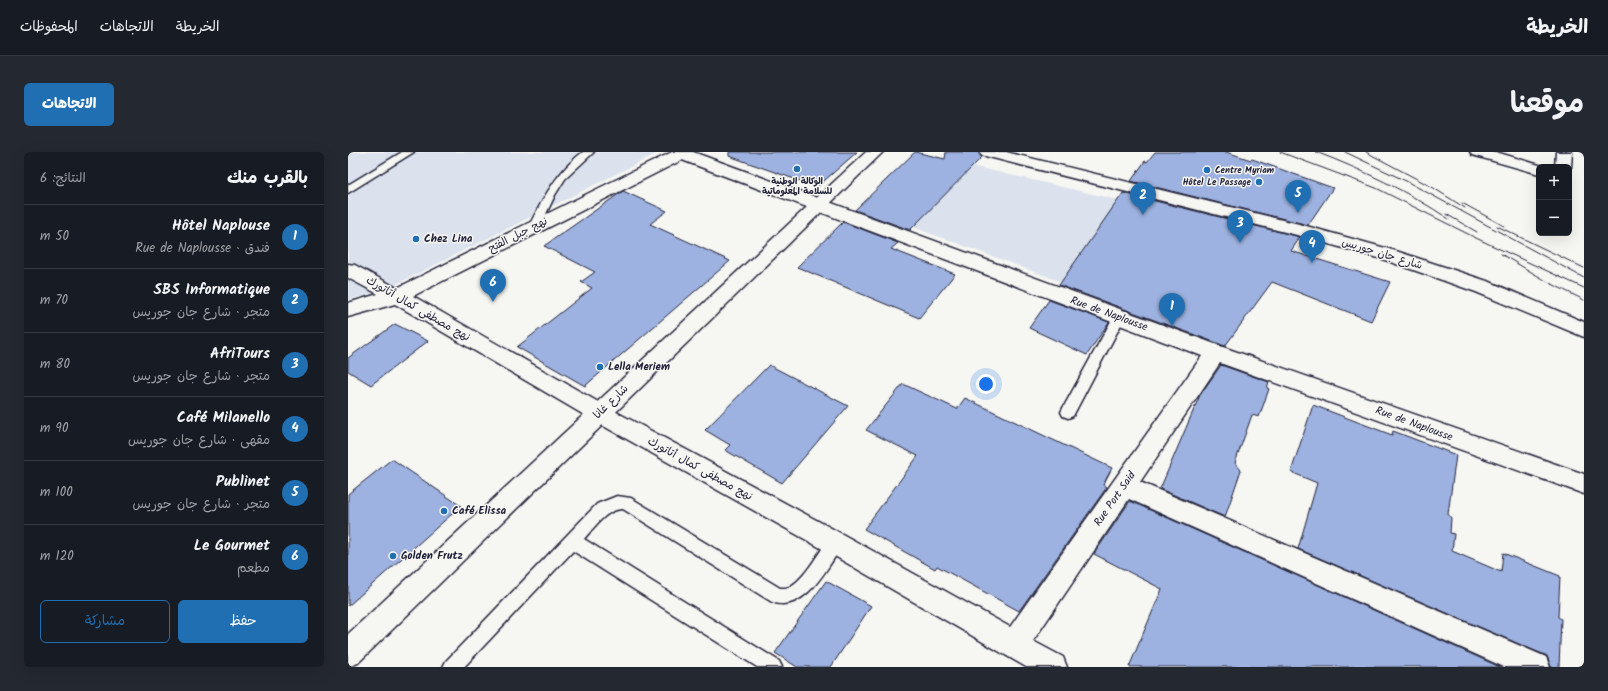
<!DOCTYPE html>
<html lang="ar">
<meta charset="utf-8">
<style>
body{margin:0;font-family:Kalam,"Playpen Sans Arabic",sans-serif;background:#242831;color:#f1f3f6;direction:rtl}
.controls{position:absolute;right:12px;top:12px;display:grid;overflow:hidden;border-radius:6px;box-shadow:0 4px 16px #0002}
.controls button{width:36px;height:36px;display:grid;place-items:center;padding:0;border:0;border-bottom:1px solid #363941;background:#171b24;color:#f1f3f6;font:20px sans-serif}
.you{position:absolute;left:638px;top:232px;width:14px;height:14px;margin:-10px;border:3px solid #fff;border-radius:50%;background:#1a73e8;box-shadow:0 0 0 6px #1a73e833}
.badge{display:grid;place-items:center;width:26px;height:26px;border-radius:50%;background:#1f6fb2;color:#fff;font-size:13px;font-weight:700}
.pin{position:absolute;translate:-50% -33px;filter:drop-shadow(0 1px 2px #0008)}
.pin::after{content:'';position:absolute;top:21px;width:14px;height:12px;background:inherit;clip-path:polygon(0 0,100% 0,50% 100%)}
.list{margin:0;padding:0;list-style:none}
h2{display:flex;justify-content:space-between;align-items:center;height:52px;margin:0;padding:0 16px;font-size:17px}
h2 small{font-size:13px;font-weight:400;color:#9ea1a6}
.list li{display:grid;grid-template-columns:26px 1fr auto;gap:12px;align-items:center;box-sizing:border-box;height:64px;padding:0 16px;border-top:1px solid #363941}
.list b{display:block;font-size:15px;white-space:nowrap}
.list p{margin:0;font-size:13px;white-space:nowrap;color:#9ea1a6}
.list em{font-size:13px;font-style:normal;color:#9ea1a6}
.actions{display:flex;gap:8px;padding:12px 16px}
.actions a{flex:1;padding:9px 0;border:1px solid #1f6fb2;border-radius:6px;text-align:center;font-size:14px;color:#1f6fb2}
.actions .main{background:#1f6fb2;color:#fff}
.map{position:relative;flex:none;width:1236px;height:515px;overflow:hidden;direction:ltr;border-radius:6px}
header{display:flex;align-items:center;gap:24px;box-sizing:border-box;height:56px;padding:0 20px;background:#171b24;border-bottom:1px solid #363941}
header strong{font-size:19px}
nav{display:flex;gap:22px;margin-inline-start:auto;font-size:14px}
.intro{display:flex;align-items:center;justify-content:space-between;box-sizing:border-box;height:96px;padding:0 24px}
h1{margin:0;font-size:28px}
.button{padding:10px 18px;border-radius:6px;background:#1f6fb2;color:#fff;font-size:14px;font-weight:700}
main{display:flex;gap:24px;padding:0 24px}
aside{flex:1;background:#171b24;border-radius:6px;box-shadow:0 4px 16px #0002}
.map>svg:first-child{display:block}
.built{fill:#dbe2ed}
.building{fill:#9db2e0;stroke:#22223b}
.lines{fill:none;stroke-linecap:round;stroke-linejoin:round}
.lane-casing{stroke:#22223b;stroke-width:3}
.street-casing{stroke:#22223b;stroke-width:3}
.secondary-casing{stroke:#22223b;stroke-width:3}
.lane{fill:#f6f6f2;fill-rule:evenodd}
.street{fill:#f6f6f2;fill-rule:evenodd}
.secondary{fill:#f6f6f2;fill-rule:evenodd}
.tram{stroke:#22223b;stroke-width:1}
.poi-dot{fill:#1f6fb2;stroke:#f6f6f2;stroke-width:1.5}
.labels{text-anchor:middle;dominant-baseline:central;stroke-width:3;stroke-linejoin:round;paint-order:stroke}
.far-poi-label{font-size:9px;font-weight:bold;fill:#22223b;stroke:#f6f6f2;text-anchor:start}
.street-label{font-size:11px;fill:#22223b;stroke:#f6f6f2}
.poi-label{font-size:11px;font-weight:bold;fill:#22223b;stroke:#f6f6f2;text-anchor:start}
</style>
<header>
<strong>الخريطة</strong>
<nav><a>الخريطة</a><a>الاتجاهات</a><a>المحفوظات</a></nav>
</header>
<div class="intro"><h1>موقعنا</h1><a class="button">الاتجاهات</a></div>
<main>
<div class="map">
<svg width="1236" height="515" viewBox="0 0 1236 515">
<rect width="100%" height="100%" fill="#f6f6f2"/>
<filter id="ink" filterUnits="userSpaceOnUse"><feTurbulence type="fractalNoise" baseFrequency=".025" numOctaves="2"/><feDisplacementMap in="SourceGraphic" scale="8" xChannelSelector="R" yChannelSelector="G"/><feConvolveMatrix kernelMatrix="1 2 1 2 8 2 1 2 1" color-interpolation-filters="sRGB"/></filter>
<g filter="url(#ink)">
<g class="built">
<path d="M 0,0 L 312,0 L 37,138 L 0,148 Z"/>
<path d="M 624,14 L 770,48 L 714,130 L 565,75 Z"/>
</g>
<g class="building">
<path d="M 381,0 L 509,0 L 469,35 L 381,4 Z"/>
<path d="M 567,0 L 597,7 L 598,0 L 630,0 L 634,5 L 562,78 L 507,58 Z"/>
<path d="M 807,0 L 878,0 L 903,8 L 904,7 L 985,36 L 960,73 L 783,29 L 797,9 L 799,10 Z"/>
<path d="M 275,39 L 319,59 L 302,72 L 382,109 L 237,234 L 169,195 L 244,136 L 233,130 L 247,120 L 196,94 Z"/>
<path d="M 775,41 L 952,85 L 943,99 L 1042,130 L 1023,169 L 924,130 L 877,194 L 711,133 Z"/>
<path d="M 495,70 L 550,91 L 543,97 L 607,122 L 571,166 L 449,115 Z"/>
<path d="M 701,148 L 761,170 L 739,203 L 681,176 Z"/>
<path d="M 47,172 L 80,189 L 23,233 L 0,219 L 0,206 Z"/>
<path d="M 421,213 L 500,254 L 434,331 L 377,298 L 382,293 L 357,278 Z"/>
<path d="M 873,213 L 921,230 L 919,236 L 921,237 L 911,265 L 904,263 L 887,311 L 893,318 L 877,365 L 812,337 L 852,243 Z"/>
<path d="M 555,232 L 609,257 L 617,246 L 764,316 L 755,333 L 759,335 L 671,459 L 589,414 L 587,417 L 516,377 L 570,304 L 518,278 Z"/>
<path d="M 965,253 L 1044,283 L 1045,279 L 1108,303 L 1100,362 L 1103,366 L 1102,381 L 1106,382 L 1104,399 L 1153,420 L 1155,401 L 1212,424 L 1210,465 L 1213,467 L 1211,515 L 1203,515 L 1199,504 L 950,397 L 969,331 L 943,320 Z"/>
<path d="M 44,307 L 113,354 L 0,454 L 0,342 Z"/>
<path d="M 782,349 L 943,421 L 1152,515 L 781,515 L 814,437 L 746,402 Z"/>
<path d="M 478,429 L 523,454 L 483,515 L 449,515 L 427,501 Z"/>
</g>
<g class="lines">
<defs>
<g id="lane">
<path d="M 54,0 L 66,0 L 0,41 L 0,33 Z"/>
<path d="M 235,0 L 246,0 L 217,27 L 207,43 L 190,79 L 182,79 L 180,76 C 195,47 208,20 235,0 Z"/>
<path d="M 771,160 L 775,162 L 777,165 L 725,264 L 720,266 L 715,264 L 713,260 L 715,256 L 767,162 Z"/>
<path d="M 269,344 L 283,346 L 432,436 C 435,436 439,436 441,435 C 456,428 472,399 481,386 L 487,384 L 493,386 L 495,391 L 493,396 C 478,417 456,462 424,450 L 275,357 C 258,357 246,376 236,387 L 431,509 L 434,515 L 409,515 L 225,399 L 116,515 L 95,515 L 98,509 L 249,352 Z"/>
</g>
<g id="street">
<path d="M 324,0 L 345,0 L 875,195 L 1236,322 L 1236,342 L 872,211 L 792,330 L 1198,505 L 1202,515 L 1156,515 L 781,347 L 685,489 L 715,505 L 719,515 L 678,515 L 478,399 L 243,267 L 47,152 L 0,165 L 0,151 L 30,142 L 0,126 L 0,112 L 7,113 L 49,136 ZM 334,8 L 854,204 L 662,475 L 496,383 L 259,255 L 65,144 Z"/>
<path d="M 1122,0 L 1148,0 L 1198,15 L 1191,15 L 1191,22 L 1124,3 Z"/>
<path d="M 1208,0 L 1224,0 L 1223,15 L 1221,18 L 1221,15 L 1207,15 Z"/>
</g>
<g id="secondary">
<path d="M 518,0 L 535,0 L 10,511 L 0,515 L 0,482 Z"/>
<path d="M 631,0 L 658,0 L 951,72 L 1048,99 L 1142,130 L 1236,170 L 1236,185 L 1128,140 L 1034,107 L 949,83 L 633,3 Z"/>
</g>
</defs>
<use href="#lane" class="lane-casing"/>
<use href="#street" class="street-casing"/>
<use href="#secondary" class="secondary-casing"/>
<use href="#lane" class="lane"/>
<use href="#street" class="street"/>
<use href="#secondary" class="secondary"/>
<g class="tram">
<path d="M 932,0 L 1028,36 L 1130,87 L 1236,136"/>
<path d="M 968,0 C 1015,18 1059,39 1101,67"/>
<path d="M 997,0 L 1058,29 L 1236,126"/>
<path d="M 1018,0 L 1084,35 L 1117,56"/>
<path d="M 1114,51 L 1156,74"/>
<path d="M 1098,62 L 1129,80"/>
<path d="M 1149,74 L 1236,116"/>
<path d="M 1153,102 L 1200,130 L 1236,148"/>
</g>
</g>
</g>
<g class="poi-dot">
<circle cx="449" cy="17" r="4"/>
<circle cx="859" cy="18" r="4"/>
<circle cx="911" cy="30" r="4"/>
<circle cx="68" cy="87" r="4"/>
<circle cx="252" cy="215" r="4"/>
<circle cx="96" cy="359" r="4"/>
<circle cx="45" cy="404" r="4"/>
</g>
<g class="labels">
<g class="far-poi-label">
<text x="867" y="18">Centre Myriam</text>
<text x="449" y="29" text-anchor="middle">الوكالة الوطنية<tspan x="449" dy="10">للسلامة المعلوماتية</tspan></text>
<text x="903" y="30" text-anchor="end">Hôtel Le Passage</text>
</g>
<g class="street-label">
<text transform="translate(170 83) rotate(-27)">نهج جبل الفتح</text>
<text transform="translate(1034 102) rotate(17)">شارع جان جوريس</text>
<text transform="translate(70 157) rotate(30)">نهج مصطفى كمال أتاتورك</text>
<text transform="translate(761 162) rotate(20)">Rue de Naplousse</text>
<text transform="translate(263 250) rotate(-44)">شارع غانا</text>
<text transform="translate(1066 272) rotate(20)">Rue de Naplousse</text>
<text transform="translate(352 317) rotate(29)">نهج مصطفى كمال أتاتورك</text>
<text transform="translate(767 347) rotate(-55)">Rue Port Said</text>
</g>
<g class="poi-label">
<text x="76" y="87">Chez Lina</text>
<text x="260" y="215">Lella Meriem</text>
<text x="104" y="359">Café Elissa</text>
<text x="53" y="404">Golden Frutz</text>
</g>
</g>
</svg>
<div class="controls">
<button>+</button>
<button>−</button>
</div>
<div class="you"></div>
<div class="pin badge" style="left:824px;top:174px">1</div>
<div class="pin badge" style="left:795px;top:63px">2</div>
<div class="pin badge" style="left:892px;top:91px">3</div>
<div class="pin badge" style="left:964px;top:111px">4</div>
<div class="pin badge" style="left:950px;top:61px">5</div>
<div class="pin badge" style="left:145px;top:150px">6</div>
</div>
<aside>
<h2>بالقرب منك<small>النتائج: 6</small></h2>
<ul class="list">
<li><span class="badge">1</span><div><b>Hôtel Naplouse</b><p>فندق · Rue de Naplousse</p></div><em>50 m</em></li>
<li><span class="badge">2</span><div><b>SBS Informatique</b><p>متجر · شارع جان جوريس</p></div><em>70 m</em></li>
<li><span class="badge">3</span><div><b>AfriTours</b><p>متجر · شارع جان جوريس</p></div><em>80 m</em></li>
<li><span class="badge">4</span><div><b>Café Milanello</b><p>مقهى · شارع جان جوريس</p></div><em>90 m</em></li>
<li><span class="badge">5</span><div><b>Publinet</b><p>متجر · شارع جان جوريس</p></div><em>100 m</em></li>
<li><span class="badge">6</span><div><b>Le Gourmet</b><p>مطعم</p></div><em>120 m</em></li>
</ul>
<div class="actions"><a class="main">حفظ</a><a>مشاركة</a></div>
</aside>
</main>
